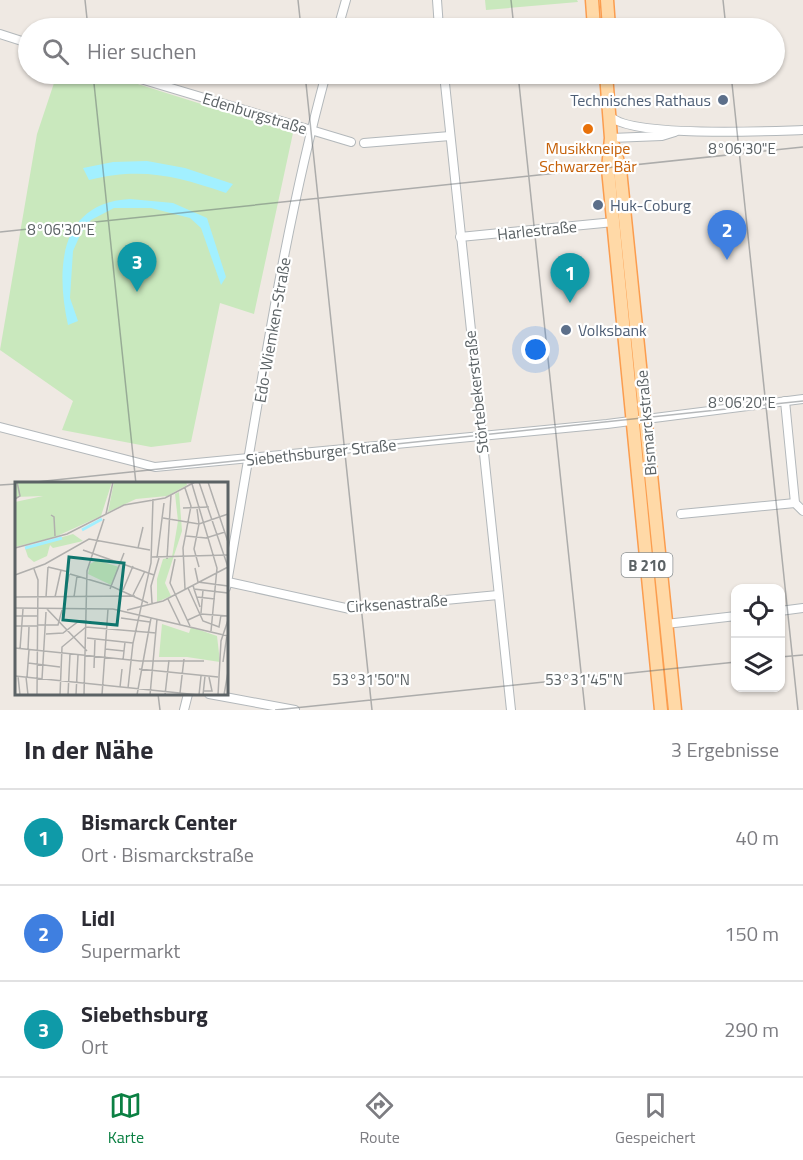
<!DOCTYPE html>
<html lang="de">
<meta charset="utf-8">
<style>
body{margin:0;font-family:"Titillium Web",sans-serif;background:#f7f7f7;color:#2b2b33}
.controls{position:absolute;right:18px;bottom:18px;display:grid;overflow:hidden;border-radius:12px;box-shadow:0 2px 4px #0004}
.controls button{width:54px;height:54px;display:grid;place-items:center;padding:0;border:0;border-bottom:2px solid #e1e1e2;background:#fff;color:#2b2b33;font:30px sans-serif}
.you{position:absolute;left:536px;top:350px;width:21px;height:21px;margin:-15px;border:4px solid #fff;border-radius:50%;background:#1a73e8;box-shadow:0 0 0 9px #1a73e833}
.badge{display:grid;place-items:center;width:39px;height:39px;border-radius:50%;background:#0b8043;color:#fff;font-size:20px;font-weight:700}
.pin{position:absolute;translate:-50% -50px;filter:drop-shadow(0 2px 3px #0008)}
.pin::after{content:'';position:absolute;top:32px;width:21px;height:18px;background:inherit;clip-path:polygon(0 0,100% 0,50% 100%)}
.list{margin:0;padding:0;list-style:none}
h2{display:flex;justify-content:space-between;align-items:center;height:78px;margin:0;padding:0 24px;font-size:26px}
h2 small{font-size:20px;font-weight:400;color:#7c7c81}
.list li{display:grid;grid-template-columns:39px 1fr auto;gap:18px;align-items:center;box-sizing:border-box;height:96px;padding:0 24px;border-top:2px solid #e1e1e2}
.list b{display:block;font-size:22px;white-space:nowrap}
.list p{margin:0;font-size:20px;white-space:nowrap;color:#7c7c81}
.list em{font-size:20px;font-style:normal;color:#7c7c81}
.icon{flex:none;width:33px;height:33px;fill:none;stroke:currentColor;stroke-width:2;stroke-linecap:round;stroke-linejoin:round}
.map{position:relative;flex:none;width:803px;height:710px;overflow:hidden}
.search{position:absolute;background:#fff;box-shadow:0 2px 4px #0004;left:18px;right:18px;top:18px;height:66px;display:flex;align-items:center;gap:15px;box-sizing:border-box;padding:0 21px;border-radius:33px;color:#7c7c81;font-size:22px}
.sheet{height:366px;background:#fff}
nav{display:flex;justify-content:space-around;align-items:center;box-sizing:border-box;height:84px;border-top:2px solid #e1e1e2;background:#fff;font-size:16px;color:#7c7c81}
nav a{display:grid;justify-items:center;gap:3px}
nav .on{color:#0b8043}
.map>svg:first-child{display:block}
.green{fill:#c9e8bd}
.water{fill:#a2f0ff}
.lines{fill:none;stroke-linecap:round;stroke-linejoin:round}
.minor-casing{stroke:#b3b8bb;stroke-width:10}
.primary-casing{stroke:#fb9d4f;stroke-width:15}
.minor{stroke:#fff;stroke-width:8}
.primary{stroke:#ffd9a7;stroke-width:12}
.ticks{fill:none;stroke:#5b6265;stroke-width:1.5;stroke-opacity:0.45}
.service-dot{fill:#5c6f8a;stroke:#fff;stroke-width:2}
.food-dot{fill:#e8710a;stroke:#fff;stroke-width:2}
.labels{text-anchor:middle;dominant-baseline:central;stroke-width:4.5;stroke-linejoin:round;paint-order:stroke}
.shield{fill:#fff;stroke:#8c9193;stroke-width:1.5}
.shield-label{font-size:15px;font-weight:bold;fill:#5b6265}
.service-label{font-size:16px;fill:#4e5e75;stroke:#fff;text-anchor:start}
.street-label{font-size:16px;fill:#5b6265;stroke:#fff}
.food-label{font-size:16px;fill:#c56008;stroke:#fff}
.inset-river{fill:none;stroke:#a2f0ff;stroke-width:3}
.inset-road{fill:none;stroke:#b0afad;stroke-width:1.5}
.view{fill:#0f766e;fill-opacity:0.15;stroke:#0f766e;stroke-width:3}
.inset-edge{fill:none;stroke:#5b6265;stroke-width:3}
.ticks-label{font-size:15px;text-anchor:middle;fill:#5b6265;stroke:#fff;stroke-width:4.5;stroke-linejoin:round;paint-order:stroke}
</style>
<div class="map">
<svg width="803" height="710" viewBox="0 0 803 710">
<rect width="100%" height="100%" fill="#efe9e3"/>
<g class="green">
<path d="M 485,0 L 577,0 L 578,2 L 486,10 Z"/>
<path d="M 57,74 L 106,74 L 293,133 L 254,314 L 220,303 L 191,442 L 151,447 L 62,430 L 73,401 L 0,350 L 37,134 Z"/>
</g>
<g class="water">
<path d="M 147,161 L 185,168 L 233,184 L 226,193 C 176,176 142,167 89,180 L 83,168 L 113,162 Z"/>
<path d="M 130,199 L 173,203 L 207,218 L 226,277 L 221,285 L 201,228 L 190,218 L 151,208 L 114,208 L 91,220 L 81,233 L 73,251 L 70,298 L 78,321 L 68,325 C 56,270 58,203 130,199 Z"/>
</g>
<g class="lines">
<defs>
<g id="minor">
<path d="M 437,0 L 439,28"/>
<path d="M 338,28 L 346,0"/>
<path d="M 0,34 L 28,43"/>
<path d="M 124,74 L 351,142"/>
<path d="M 444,74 L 511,710"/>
<path d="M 610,116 C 630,138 768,131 803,130"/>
<path d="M 611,138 L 662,136 L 675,132"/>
<path d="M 364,143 L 450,136"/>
<path d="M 460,237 L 614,222"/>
<path d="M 785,401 L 795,503 L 803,511"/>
<path d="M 0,427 L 155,467 L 607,424 L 803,399"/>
<path d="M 681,514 L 795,503"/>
<path d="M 228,582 L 350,609 L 498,595"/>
<path d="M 226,588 C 257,417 280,242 326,74"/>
<path d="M 780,611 L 803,608"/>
<path d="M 666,624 L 736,616"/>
<path d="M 209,694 L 295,710"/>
<path d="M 184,710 L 188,694"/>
</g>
<g id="primary">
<path d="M 592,0 L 594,28"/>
<path d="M 607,0 L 609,28"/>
<path d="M 606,74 L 611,138 L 608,169 L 661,710"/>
<path d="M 613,145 L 620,169 L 675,710"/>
</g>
</defs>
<use href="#minor" class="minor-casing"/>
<use href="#primary" class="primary-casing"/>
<use href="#minor" class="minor"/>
<use href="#primary" class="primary"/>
</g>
<path class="ticks" d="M 85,0 L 88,28M 298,0 L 301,28M 511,0 L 514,28M 723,0 L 726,28M 93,74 L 136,484M 305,74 L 372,710M 518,74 L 585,710M 731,74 L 798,710M 0,232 L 803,147M 17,484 L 803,401M 0,485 L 16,484M 780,657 L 803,655M 158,694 L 160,710M 275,710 L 736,662"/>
<g class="service-dot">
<circle cx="723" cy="100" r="6"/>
<circle cx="598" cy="205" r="6"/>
<circle cx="566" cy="330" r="6"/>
</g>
<circle class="food-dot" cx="588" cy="129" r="6"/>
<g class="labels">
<rect class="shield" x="621.5" y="553" width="51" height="24" rx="4.5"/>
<g class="shield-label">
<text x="647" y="565">B 210</text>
</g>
<g class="service-label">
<text x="711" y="100" text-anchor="end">Technisches Rathaus</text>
<text x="610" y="205">Huk-Coburg</text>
<text x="578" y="330">Volksbank</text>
</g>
<g class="street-label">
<text transform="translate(255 113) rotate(17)">Edenburgstraße</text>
<text transform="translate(537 230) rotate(-6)">Harlestraße</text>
<text transform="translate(272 330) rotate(-80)">Edo-Wiemken-Straße</text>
<text transform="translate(476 392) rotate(-96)">Störtebekerstraße</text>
<text transform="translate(646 423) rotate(-95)">Bismarckstraße</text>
<text transform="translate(321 452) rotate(-6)">Siebethsburger Straße</text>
<text transform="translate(397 603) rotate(-4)">Cirksenastraße</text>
</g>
<g class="food-label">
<text x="588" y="148">Musikkneipe<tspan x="588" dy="18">Schwarzer Bär</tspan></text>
</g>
</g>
<g transform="translate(15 482)">
<rect width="213" height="213" fill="#efe9e3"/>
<path d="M 0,0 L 97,0 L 86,34 L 40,55 L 0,65 L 0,20 L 28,14 L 0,15 ZM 99,0 L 171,0 L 172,3 L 152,14 L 121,17 L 93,30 ZM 164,10 L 167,49 L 150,101 L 156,114 L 142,120 L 142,97 L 148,77 L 157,75 L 163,39 L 160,12 ZM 58,52 L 68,59 L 38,66 L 35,63 L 32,74 L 19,80 L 13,75 L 10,66 ZM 82,78 L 104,85 L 96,103 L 73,92 L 75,82 ZM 147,142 L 174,151 L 176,145 L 202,154 L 205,180 L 172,175 L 144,175 Z" fill="#c9e8bd"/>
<path class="inset-river" d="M 67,48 L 87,37M 10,66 L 47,56"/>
<path class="inset-road" d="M 184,0 L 213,85M 193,0 L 213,60M 177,2 L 202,86 L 196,149M 170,6 L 176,24 L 168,66 L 170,107M 0,17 L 5,14 L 2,0M 168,26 L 194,25M 182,27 L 184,42 L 179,67 L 184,85M 91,32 L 98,0M 36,33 L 39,35 L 40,54M 148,36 L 184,42 L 213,32M 171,54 L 191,56 L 210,50M 0,66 L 52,52 L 109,23 L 150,16 L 180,0M 123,66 L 128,45M 68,68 L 139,93M 137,75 L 213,73M 142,76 L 149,21M 152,77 L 156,13M 160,77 L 155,101 L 175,144M 33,85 L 54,90M 180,86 L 183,100 L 213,104M 19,87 L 23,98 L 22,213M 55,92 L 96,104 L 133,121M 0,93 L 30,82 L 74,57 L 135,68M 178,103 L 179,107 L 213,111M 173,106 L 188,139 L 204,145 L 206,133M 95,107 L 109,71M 179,107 L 185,125M 108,108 L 118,84M 118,113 L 130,89M 0,115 L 120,114M 31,115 L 33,85M 40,115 L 46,88M 50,115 L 54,92M 59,115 L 62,94M 182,115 L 200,117M 153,117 L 165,142M 137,121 L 136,104 L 144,76M 0,126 L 98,127M 32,127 L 72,169M 98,127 L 213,154M 112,128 L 148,119 L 213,85M 186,131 L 188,108M 0,134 L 22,134M 106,136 L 135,140M 173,138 L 186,132 L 213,134M 22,143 L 43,143 L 47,128M 0,144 L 22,144M 31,152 L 48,151 L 64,139 L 72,139M 72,156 L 118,161M 0,166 L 125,179 L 189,179M 5,167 L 8,127M 90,167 L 109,169M 13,168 L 14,145M 108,178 L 110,160M 208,180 L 212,153M 13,181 L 45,185M 79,186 L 80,157M 124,187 L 203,195M 0,194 L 184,213M 3,194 L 5,213M 11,195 L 13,213M 12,195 L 14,168M 27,197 L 31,130M 105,205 L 107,187M 113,206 L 118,161 L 136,81 L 138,17M 188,209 L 197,209 L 194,195M 165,211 L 169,177M 45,213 L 47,165 L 71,145 L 141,151M 53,213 L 55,172M 61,213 L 63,173M 63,213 L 104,213M 69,213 L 72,89 L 89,37M 87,213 L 93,127M 122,213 L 136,136M 135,213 L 142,137M 150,213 L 154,178M 184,213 L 186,194M 188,213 L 190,194M 203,213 L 206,159 L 213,138M 209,213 L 213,190"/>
<path class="view" d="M 54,75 L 109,81 L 102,143 L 48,138 Z"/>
<rect width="213" height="213" class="inset-edge"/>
</g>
<g class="ticks-label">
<text x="742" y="154">8°06'30"E</text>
<text x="61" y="235">8°06'30"E</text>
<text x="742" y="408">8°06'20"E</text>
<text x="371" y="685">53°31'50"N</text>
<text x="584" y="685">53°31'45"N</text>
</g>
</svg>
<div class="controls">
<button><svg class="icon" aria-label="locate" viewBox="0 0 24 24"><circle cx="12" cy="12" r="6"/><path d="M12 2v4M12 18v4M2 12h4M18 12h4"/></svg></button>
<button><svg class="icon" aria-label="layers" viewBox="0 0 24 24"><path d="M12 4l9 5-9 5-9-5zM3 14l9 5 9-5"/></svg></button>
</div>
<div class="you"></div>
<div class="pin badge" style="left:570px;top:303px;background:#0f9aa8">1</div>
<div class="pin badge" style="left:727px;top:260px;background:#3f7fe0">2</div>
<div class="pin badge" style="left:137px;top:292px;background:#0f9aa8">3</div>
<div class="search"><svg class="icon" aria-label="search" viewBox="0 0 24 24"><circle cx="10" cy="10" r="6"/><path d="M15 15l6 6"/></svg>Hier suchen</div>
</div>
<section class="sheet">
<h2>In der Nähe<small>3 Ergebnisse</small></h2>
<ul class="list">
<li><span class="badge" style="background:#0f9aa8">1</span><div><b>Bismarck Center</b><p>Ort · Bismarckstraße</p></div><em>40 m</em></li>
<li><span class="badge" style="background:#3f7fe0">2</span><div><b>Lidl</b><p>Supermarkt</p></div><em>150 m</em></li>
<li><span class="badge" style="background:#0f9aa8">3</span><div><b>Siebethsburg</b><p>Ort</p></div><em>290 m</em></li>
</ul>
</section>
<nav>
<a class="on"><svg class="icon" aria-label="map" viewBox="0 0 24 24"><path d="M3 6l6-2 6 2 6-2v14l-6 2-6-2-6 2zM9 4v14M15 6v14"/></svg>Karte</a>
<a><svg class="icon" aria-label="directions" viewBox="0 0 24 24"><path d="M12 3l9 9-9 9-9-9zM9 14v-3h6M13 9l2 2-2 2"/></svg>Route</a>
<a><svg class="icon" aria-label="saved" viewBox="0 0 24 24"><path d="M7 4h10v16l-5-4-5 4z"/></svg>Gespeichert</a>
</nav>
